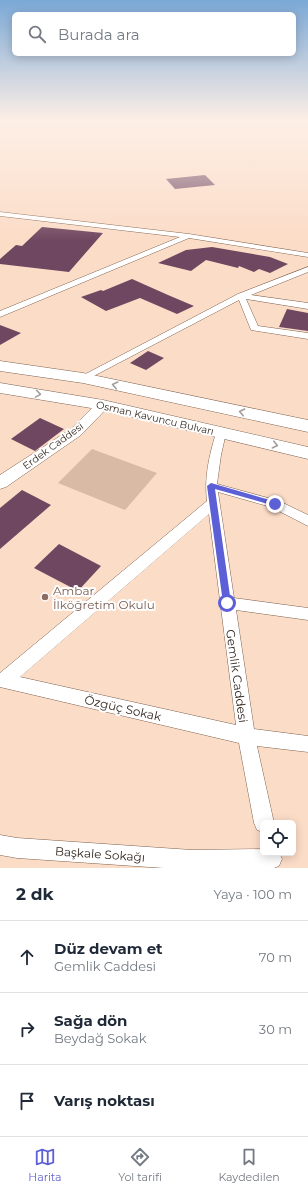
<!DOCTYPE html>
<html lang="tr">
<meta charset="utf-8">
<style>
body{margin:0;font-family:Montserrat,sans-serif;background:#f6f6f7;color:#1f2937}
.controls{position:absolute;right:12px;bottom:12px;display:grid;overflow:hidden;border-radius:6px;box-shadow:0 2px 10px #0003}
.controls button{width:36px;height:36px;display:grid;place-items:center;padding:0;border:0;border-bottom:1px solid #e0e1e3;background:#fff;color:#1f2937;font:20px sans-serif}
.stop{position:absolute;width:12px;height:12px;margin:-9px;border:3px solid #5d5fd7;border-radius:50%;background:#fff}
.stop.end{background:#5d5fd7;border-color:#fff;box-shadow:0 1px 4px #0008}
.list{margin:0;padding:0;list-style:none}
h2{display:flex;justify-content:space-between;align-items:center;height:52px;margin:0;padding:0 16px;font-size:17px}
h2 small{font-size:13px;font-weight:400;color:#747a83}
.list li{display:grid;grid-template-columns:26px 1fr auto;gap:12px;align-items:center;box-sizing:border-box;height:72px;padding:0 16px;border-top:1px solid #e0e1e3}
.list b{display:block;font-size:15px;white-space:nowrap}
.list p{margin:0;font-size:13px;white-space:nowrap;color:#747a83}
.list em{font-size:13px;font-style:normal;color:#747a83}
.icon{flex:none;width:22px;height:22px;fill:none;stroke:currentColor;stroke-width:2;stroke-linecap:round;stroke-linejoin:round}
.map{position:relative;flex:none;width:308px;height:868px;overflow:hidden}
.search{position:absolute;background:#fff;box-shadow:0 2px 10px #0003;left:12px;right:12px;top:12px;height:44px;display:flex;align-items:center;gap:10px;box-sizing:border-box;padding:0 14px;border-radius:6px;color:#747a83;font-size:15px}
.sheet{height:268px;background:#fff}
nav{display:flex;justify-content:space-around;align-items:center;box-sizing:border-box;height:56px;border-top:1px solid #e0e1e3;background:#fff;font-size:11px;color:#747a83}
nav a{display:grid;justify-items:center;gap:2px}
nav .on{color:#5d5fd7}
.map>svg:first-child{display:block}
.green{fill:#d8baa5}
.building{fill:#704760}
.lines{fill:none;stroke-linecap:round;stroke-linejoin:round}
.street-casing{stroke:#7e6351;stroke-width:1}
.secondary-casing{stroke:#7e6351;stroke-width:1}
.highway-casing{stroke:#7e6351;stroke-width:1}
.street{fill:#fff;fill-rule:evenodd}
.secondary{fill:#fff;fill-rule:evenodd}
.highway{fill:#fff;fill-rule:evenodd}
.oneway{stroke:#a39e9b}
.route{fill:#5d5fd7}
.education-dot{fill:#8d6e63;stroke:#fff;stroke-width:1.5}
.labels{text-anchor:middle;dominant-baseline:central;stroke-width:4;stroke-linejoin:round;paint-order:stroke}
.street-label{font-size:10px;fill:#332820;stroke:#fff}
.near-education-label{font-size:12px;fill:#785e54;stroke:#fff;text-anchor:start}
.near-street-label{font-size:12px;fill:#332820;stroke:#fff}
</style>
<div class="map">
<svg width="308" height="868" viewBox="0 0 308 868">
<rect width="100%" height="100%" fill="#fbdcc7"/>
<path class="green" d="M 92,449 L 157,473 L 125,510 L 58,483 Z"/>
<g class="building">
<path d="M 205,175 L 215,185 L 175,189 L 166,179 Z"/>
<path d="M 42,227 L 103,233 L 69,272 L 0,264 L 0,259 L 16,245 L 22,246 Z"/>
<path d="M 212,247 L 270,257 L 288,264 L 270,273 L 259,269 L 254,272 L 239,266 L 238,268 L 206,260 L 191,271 L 158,263 L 186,250 Z"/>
<path d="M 132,279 L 168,295 L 194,306 L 177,314 L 140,298 L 106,311 L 81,297 L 101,290 L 103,291 Z"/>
<path d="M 287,309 L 308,313 L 308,331 L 279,327 Z"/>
<path d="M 0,325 L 21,333 L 0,345 Z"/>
<path d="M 148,351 L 164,358 L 146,370 L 130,363 Z"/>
<path d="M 40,418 L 64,429 L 35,451 L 11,439 Z"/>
<path d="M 22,490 L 51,505 L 0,549 L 0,508 Z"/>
<path d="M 59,544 L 101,566 L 78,591 L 34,568 Z"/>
</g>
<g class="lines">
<defs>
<g id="street">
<path d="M 0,212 L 189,234 L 308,253 L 308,257 L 189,238 L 0,317 L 0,311 L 180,237 L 0,216 Z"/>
<path d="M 308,267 L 308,272 L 251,295 L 308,303 L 308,309 L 246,299 L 258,326 L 308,333 L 308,339 L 251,330 L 239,300 L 86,380 L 83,381 L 78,378 L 238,294 Z"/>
<path d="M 221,430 L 226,433 L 221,455 L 217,484 L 279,501 L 308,515 L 308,526 L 271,507 L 218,492 L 234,598 L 308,608 L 308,620 L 236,610 L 254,729 L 308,736 L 308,752 L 257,746 L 274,823 L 263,823 L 263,832 L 257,830 L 254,823 L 239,743 L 0,687 L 0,673 L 207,501 C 204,478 209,456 216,433 ZM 209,514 L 236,725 L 20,677 Z"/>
<path d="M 0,835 L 17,838 L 192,850 L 263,849 L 263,853 L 279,853 L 282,859 L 279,866 L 274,868 L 164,868 L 17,858 L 0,855 Z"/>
</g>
<path id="secondary" d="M 103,401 L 108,402 L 110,405 L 81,435 L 6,487 L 0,489 L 0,475 L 71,429 L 98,402 Z"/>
<g id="highway">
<path d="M 0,361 L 83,373 L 308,420 L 308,432 L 83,383 L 0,371 Z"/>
<path d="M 0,383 L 103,400 L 308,447 L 308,459 L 103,410 L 0,393 Z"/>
</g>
</defs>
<use href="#street" class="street-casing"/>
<use href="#secondary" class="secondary-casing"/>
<use href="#highway" class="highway-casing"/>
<use href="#street" class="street"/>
<use href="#secondary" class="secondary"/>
<use href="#highway" class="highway"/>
</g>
<defs><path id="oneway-chevron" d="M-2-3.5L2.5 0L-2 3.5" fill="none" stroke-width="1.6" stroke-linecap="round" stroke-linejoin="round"/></defs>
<g class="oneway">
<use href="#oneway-chevron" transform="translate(115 385) rotate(-168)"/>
<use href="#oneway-chevron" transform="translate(38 394) rotate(9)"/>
<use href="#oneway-chevron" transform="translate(242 412) rotate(-168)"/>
<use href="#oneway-chevron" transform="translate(275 445) rotate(13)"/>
</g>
<linearGradient id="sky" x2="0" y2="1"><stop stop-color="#7ba8d6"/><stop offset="0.5" stop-color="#fdefe6"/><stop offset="1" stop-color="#fdefe6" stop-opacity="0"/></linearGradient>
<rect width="308" height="241" fill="url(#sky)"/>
<path class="route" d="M 211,483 L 277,502 L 278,504 L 275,506 L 215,489 L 231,603 L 227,607 L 223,603 L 207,486 Z"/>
<circle class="education-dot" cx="45" cy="597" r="4"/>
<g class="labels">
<g class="street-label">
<text transform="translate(155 418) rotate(13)">Osman Kavuncu Bulvarı</text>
<text transform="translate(53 446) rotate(-36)">Erdek Caddesi</text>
</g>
<g class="near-education-label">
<text x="53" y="590">Ambar<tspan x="53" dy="14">İlköğretim Okulu</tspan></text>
</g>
<g class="near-street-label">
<text transform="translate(237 676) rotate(82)">Gemlik Caddesi</text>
<text transform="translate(123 708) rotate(13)">Özgüç Sokak</text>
<text transform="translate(100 854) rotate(4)">Başkale Sokağı</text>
</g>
</g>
</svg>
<div class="controls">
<button><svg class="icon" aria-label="locate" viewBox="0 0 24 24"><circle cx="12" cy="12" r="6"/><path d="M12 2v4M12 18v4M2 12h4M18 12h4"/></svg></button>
</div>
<div class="stop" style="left:227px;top:603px"></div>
<div class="stop end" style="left:275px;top:504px"></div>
<div class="search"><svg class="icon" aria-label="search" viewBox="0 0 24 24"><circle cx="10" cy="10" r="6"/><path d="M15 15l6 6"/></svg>Burada ara</div>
</div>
<section class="sheet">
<h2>2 dk<small>Yaya · 100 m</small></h2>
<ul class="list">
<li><svg class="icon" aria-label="ahead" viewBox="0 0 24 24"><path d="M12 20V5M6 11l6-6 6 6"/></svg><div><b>Düz devam et</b><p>Gemlik Caddesi</p></div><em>70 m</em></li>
<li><svg class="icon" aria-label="right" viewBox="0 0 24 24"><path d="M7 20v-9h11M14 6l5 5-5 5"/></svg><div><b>Sağa dön</b><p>Beydağ Sokak</p></div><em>30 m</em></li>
<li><svg class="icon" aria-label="arrive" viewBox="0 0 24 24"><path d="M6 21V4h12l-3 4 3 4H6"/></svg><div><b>Varış noktası</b></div></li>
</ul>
</section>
<nav>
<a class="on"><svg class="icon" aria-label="map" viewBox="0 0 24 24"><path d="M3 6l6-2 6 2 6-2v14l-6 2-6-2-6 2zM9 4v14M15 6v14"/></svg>Harita</a>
<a><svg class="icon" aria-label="directions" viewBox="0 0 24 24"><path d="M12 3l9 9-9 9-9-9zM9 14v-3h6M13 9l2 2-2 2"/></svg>Yol tarifi</a>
<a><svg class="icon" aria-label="saved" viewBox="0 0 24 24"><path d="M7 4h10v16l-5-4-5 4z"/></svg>Kaydedilen</a>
</nav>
